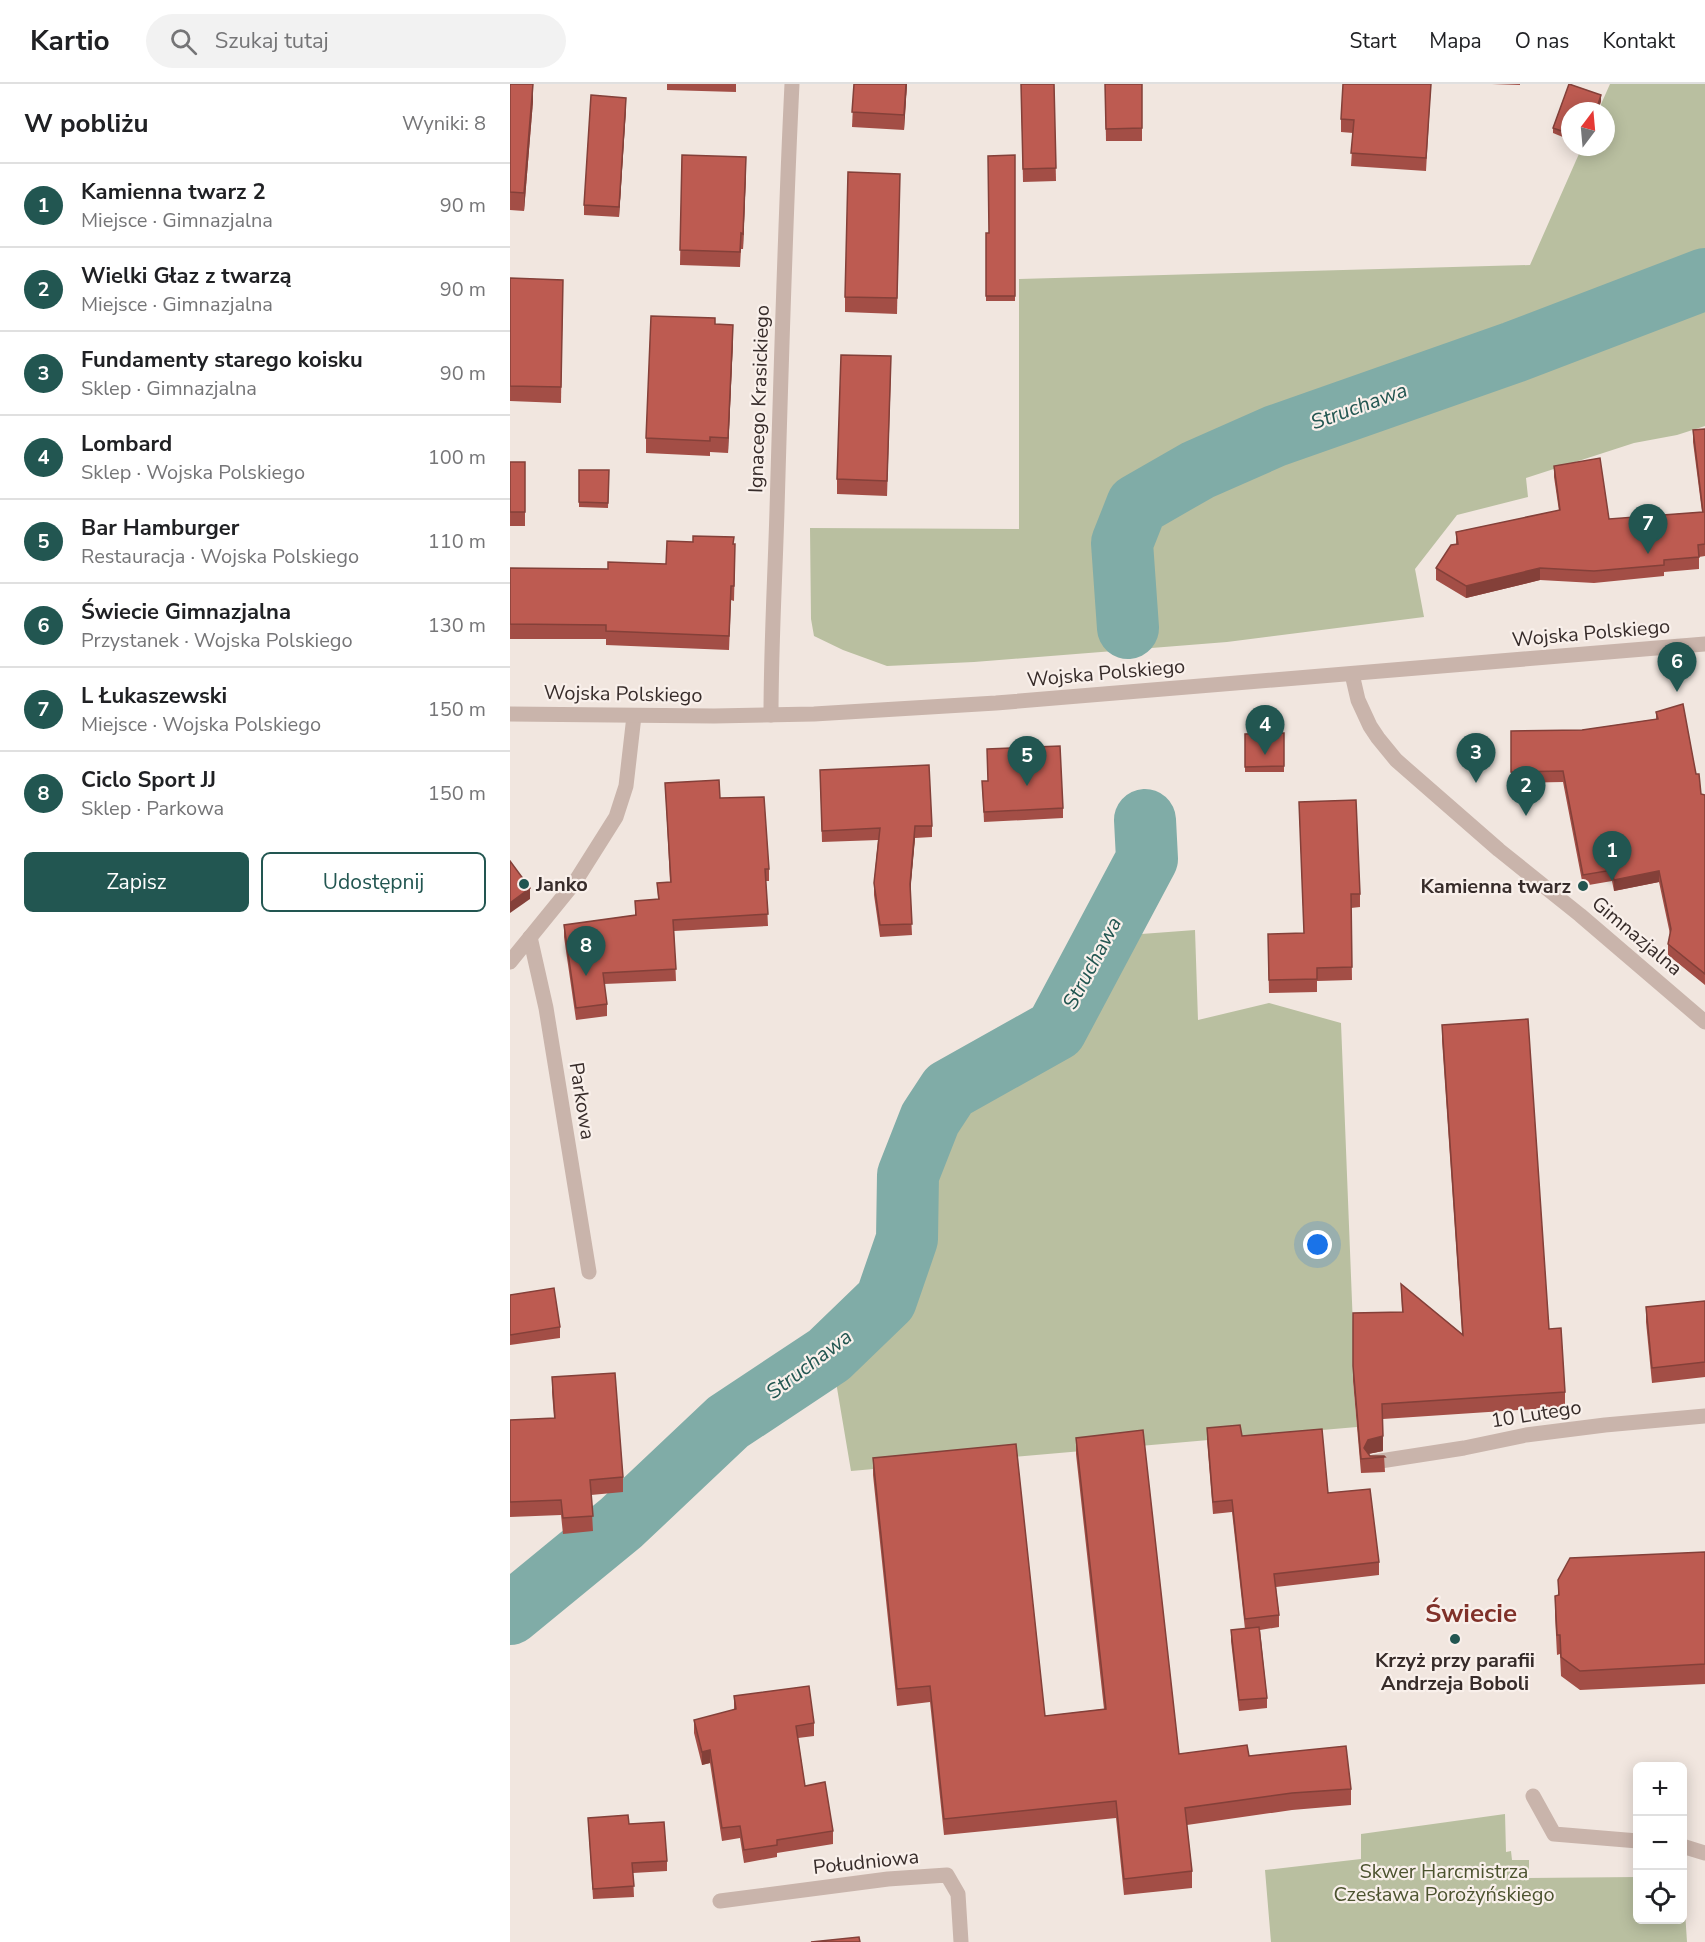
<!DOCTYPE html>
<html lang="pl">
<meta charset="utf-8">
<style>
body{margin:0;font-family:"Nunito Sans",sans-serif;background:#f2f2f2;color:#202124}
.controls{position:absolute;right:18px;bottom:18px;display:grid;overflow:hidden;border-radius:9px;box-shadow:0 3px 15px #0003}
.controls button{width:54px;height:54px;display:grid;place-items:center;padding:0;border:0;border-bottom:2px solid #e0e0e0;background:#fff;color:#202124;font:30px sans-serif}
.compass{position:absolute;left:1051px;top:18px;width:54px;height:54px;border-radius:50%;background:#fff;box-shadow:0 3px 15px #0003;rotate:16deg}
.you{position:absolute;left:808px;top:1161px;width:21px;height:21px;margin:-15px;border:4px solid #fff;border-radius:50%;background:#1a73e8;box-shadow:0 0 0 9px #1a73e833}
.badge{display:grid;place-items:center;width:39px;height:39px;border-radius:50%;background:#225651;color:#fff;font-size:20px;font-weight:700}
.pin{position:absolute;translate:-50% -50px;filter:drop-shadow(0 2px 3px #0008)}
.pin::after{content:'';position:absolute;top:32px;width:21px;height:18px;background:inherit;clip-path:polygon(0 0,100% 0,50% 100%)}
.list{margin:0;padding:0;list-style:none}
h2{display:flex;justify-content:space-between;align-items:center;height:78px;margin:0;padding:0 24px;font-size:26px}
h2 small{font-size:20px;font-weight:400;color:#757577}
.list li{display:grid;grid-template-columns:39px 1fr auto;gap:18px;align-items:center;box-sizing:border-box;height:84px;padding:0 24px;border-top:2px solid #e0e0e0}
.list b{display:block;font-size:22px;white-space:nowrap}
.list p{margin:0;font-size:20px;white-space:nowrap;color:#757577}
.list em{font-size:20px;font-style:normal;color:#757577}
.actions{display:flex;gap:12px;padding:18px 24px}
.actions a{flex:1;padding:14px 0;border:2px solid #225651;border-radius:9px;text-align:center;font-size:21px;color:#225651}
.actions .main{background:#225651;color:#fff}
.icon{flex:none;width:33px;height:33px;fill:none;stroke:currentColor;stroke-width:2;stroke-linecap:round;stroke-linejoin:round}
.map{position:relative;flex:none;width:1195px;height:1858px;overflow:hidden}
header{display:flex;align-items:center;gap:36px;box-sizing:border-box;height:84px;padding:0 30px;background:#fff;border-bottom:2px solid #e0e0e0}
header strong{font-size:28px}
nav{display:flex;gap:33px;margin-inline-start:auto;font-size:21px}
.search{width:420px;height:54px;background:#f2f2f2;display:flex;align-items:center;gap:15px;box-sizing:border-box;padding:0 21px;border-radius:33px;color:#757577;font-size:22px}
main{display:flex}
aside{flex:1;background:#fff}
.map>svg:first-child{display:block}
.green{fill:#b9bfa0}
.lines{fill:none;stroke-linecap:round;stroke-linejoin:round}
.river{stroke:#80aca7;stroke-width:62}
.minor{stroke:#c9b4ab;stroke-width:15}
.tertiary{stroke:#c9b4ab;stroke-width:15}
.wall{fill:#a34e46}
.shaded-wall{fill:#844039}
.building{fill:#bd5b51;stroke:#844039;stroke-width:1.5}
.poi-dot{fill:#225651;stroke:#f9f0eb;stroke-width:2}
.labels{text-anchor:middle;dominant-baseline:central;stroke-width:4.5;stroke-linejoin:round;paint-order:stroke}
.street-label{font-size:20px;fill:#372c2a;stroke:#f9f0eb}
.poi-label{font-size:20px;font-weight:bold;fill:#372c2a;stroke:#f9f0eb;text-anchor:start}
.park-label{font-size:20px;fill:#4c532f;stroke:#f9f0eb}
.water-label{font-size:21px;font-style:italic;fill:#225651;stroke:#f9f0eb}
.district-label{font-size:26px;font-weight:bold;fill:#803129;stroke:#f9f0eb}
</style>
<header>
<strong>Kartio</strong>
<div class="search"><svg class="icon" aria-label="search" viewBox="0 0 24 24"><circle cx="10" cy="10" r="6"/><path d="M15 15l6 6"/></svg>Szukaj tutaj</div>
<nav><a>Start</a><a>Mapa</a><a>O nas</a><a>Kontakt</a></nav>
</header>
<main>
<aside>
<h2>W pobliżu<small>Wyniki: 8</small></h2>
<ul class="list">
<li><span class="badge">1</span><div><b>Kamienna twarz 2</b><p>Miejsce · Gimnazjalna</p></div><em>90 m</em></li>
<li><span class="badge">2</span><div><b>Wielki Głaz z twarzą</b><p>Miejsce · Gimnazjalna</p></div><em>90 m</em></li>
<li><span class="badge">3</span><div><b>Fundamenty starego koisku</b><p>Sklep · Gimnazjalna</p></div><em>90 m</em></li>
<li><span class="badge">4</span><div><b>Lombard</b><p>Sklep · Wojska Polskiego</p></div><em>100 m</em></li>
<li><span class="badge">5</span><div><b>Bar Hamburger</b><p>Restauracja · Wojska Polskiego</p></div><em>110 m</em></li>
<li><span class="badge">6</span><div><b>Świecie Gimnazjalna</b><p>Przystanek · Wojska Polskiego</p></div><em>130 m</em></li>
<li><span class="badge">7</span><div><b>L Łukaszewski</b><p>Miejsce · Wojska Polskiego</p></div><em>150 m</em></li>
<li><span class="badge">8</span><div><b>Ciclo Sport JJ</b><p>Sklep · Parkowa</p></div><em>150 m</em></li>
</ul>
<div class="actions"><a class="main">Zapisz</a><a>Udostępnij</a></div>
</aside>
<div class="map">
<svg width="1195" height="1858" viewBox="0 0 1195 1858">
<rect width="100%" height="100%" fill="#f1e6df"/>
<g class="green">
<path d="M 1100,0 L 1195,0 L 1195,342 L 1167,351 L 1124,359 L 1016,394 L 1018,413 L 947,431 L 905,485 L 914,533 L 717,558 L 464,578 L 377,582 L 333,566 L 304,552 L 301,535 L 300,444 L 509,445 L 509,195 L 1020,181 L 1072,63 L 1096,63 L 1096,27 L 1088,27 Z"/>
<path d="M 685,846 L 688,936 L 759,919 L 831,939 L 843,1243 L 843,1297 L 847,1343 L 341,1387 L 326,1298 L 389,1218 L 447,1033 L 556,959 L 618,851 Z"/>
<path d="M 995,1730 L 996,1768 L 1001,1767 L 1002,1776 L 1019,1776 L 1019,1794 L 1127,1793 L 1128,1836 L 1172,1836 L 1173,1810 L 1174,1812 L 1177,1858 L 761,1858 L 755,1786 L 851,1775 L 851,1750 Z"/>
</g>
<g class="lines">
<g class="river">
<path d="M 618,544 L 612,459 L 627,421 L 688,386 L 765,352 L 1004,268 L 1195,195"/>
<path d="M 0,1530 L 111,1439 L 218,1338 L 319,1271 L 376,1216 L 397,1155 L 398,1091 L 420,1035 L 439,1006 L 546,946 L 637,775 L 635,736"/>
</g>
<g class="minor">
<path d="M 842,590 L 848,616 L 860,642 L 868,654 L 886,676 L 989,766 L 1070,831 L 1195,938"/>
<path d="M 261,631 C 261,562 265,494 267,426 C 271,284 275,142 282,0"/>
<path d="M 20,853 L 36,924 L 79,1188"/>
<path d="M 0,878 L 65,798 L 106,733 L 116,702 L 124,632"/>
<path d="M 864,1378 L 954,1364 L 1016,1351 L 1095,1341 L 1195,1332"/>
<path d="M 1023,1712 L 1044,1750 L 1128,1757"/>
<path d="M 1172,1762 L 1195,1769"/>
<path d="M 210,1817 L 378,1795 L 437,1791 L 448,1810 L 451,1858"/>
</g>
<path class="tertiary" d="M 0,630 L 204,632 L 304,630 L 486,619 L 1195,560"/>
</g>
<g class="wall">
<path d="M 0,0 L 23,17 L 14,127 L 0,126 Z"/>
<path d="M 157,0 L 226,0 L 226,8 L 157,6 Z"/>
<path d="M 344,0 L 397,0 L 394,46 L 342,43 Z"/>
<path d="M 511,0 L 544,0 L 546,97 L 513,98 Z"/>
<path d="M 595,0 L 632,0 L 632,57 L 596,57 Z"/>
<path d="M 921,0 L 916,87 L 841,82 L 843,49 L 831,48 L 831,35 Z"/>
<path d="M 982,0 L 1010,0 L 1010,1 Z"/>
<path d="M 1059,0 L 1091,11 L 1091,17 L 1088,27 L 1060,27 L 1060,56 L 1043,49 L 1043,44 Z"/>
<path d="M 116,24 L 109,133 L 74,131 L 74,121 Z"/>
<path d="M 172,71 L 236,88 L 233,165 L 231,165 L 230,183 L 170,181 Z"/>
<path d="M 505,71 L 505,217 L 476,217 L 476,149 L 479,149 Z"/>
<path d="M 390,90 L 387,230 L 335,228 L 335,213 Z"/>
<path d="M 0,194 L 53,196 L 51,319 L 0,317 Z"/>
<path d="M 205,240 L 223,256 L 218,369 L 200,368 L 200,372 L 136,369 L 136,354 Z"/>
<path d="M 381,287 L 377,412 L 327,410 L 327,395 Z"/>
<path d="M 1195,345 L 1195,472 L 1189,473 L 1189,485 L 1154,488 L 1154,492 L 1084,499 L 1030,496 L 956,514 L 926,496 L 926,484 L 946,460 L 946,448 L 1049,427 L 1044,393 L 1044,382 L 1099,435 L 1192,428 L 1183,358 L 1183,346 Z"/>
<rect x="0" y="378" width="15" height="64"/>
<path d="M 69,386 L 99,386 L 98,424 L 69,423 Z"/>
<path d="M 223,460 L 225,474 L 224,517 L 221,516 L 219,566 L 96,561 L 96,555 L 0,555 L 0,484 L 98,485 L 156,480 Z"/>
<path d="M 1146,628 L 1186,690 L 1191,710 L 1195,711 L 1195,901 L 1158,871 L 1158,860 L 1160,850 L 1149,798 L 1104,807 L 1102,797 L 1073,802 L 1053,698 L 1001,699 L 1001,647 L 1072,646 L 1146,635 Z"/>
<path d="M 774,649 L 774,688 L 735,688 L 735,650 Z"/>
<path d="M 310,686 L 422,742 L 422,753 L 405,754 L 400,807 L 402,851 L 370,853 L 364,811 L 364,799 L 368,756 L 312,758 Z"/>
<path d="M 472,697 L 478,697 L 553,724 L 553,734 L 474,738 Z"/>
<path d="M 155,699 L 210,714 L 259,785 L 259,797 L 256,797 L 258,842 L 164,847 L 166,897 L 94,900 L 97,920 L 97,932 L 66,936 L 54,853 L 54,841 L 125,831 L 125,817 L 148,815 L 147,799 L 160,798 Z"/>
<path d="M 789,718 L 850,810 L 850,823 L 841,824 L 842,896 L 807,897 L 807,908 L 759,909 L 758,863 L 794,849 Z"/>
<path d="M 932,941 L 1039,1245 L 1055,1308 L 1055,1323 L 873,1335 L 873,1367 L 858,1370 L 860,1372 L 874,1372 L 875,1388 L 851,1389 L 843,1297 L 843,1229 L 892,1228 L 891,1200 L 952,1250 L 932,956 Z"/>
<path d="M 0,1211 L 50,1243 L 50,1254 L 0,1261 Z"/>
<path d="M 1195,1217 L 1195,1293 L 1142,1299 L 1136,1238 L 1136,1223 Z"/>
<path d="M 42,1293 L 113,1393 L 113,1408 L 81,1411 L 83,1447 L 53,1450 L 51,1431 L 0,1433 L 0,1336 L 44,1334 L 42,1308 Z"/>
<path d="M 697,1344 L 732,1352 L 818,1409 L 869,1478 L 869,1491 L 766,1503 L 769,1531 L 769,1543 L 750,1546 L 757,1614 L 757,1624 L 729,1627 L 721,1557 L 721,1546 L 735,1545 L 722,1428 L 703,1430 L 697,1356 Z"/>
<path d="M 566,1354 L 669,1670 L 739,1672 L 841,1705 L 841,1721 L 782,1726 L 677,1741 L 682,1787 L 682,1804 L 614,1811 L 606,1734 L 434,1751 L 420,1618 L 387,1622 L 363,1391 L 363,1374 L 535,1632 L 594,1625 L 566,1370 Z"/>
<path d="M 1195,1468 L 1195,1600 L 1070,1606 L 1051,1592 L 1050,1570 L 1047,1571 L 1045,1531 L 1045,1512 L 1048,1512 L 1048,1496 Z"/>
<path d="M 224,1612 L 304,1639 L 304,1652 L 288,1654 L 295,1702 L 323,1747 L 323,1760 L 267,1769 L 267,1773 L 234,1779 L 230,1754 L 212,1757 L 200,1679 L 192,1681 L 184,1649 L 184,1636 L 224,1626 Z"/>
<path d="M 78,1734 L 119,1740 L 157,1777 L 157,1787 L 123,1789 L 124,1813 L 83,1815 Z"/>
</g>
<g class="shaded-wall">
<path d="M 23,0 L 23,17 L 14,127 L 14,109 Z"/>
<path d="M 396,0 L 397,0 L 394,46 L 394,31 Z"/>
<path d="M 1091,11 L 1091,17 L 1088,27 L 1086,27 Z"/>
<path d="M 116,14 L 116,24 L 109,133 L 109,123 Z"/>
<path d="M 236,73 L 236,88 L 233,165 L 233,150 Z"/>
<path d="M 223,241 L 223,256 L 218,369 L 218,354 Z"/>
<path d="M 1030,484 L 1030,496 L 956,514 L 956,502 Z"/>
<path d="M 405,742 L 405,754 L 400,811 L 400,800 Z"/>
<path d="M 1149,787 L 1149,798 L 1104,807 L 1104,796 Z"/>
<path d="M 20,804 L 20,815 L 0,829 L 0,819 Z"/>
<path d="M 873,1352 L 873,1367 L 858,1370 L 854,1364 L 858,1356 Z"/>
<path d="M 200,1666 L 200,1679 L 192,1681 L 192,1668 Z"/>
</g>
<g class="building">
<path d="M 0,0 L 23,0 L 14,109 L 0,108 Z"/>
<path d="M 344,0 L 396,0 L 394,31 L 342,28 Z"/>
<path d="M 511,0 L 544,0 L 546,84 L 513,85 Z"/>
<path d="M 595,0 L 632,0 L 632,44 L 596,45 Z"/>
<path d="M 833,0 L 921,0 L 916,74 L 841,69 L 844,36 L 831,35 Z"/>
<path d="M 1059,0 L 1091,11 L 1086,27 L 1060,27 L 1060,50 L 1043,44 Z"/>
<path d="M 81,11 L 116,14 L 109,123 L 74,121 Z"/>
<path d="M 172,71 L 236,73 L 233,150 L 231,149 L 230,168 L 170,166 Z"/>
<path d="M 505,71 L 505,212 L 476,212 L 476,149 L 479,149 L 478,72 Z"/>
<path d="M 338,88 L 390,90 L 387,214 L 335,213 Z"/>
<path d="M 0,194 L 53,196 L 51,303 L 0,302 Z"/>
<path d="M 141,232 L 205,234 L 205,240 L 223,241 L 218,354 L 200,353 L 200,357 L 136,354 Z"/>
<path d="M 331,271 L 381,272 L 377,397 L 327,395 Z"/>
<path d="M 1195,345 L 1195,460 L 1188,461 L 1189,473 L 1154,476 L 1154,481 L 1084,487 L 1030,484 L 956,502 L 926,484 L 941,461 L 948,460 L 946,448 L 1050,426 L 1044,382 L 1090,374 L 1099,435 L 1193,428 L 1183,346 Z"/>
<rect x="0" y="378" width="15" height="50"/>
<path d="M 69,386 L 99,386 L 98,419 L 69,418 Z"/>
<path d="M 183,452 L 224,453 L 223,460 L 225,460 L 224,502 L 221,502 L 219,552 L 96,547 L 96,541 L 0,540 L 0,484 L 98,485 L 98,478 L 156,480 L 157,457 L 183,458 Z"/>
<path d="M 1173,620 L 1186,690 L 1189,690 L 1191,710 L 1195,711 L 1195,890 L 1158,860 L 1161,845 L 1149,787 L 1104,796 L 1102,786 L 1073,791 L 1053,687 L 1001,688 L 1001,647 L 1072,646 L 1148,635 L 1146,628 Z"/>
<path d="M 774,649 L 774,682 L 735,683 L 735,650 Z"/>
<path d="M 550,662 L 553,724 L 474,728 L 472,697 L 478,697 L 477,665 Z"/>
<path d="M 419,681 L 422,742 L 405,742 L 400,800 L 402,840 L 370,841 L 364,799 L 370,744 L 312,747 L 310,686 Z"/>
<path d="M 209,696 L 210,714 L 254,713 L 259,785 L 255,785 L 258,830 L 163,836 L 166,885 L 93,889 L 97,920 L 66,924 L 54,841 L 126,831 L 125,817 L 149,815 L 147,799 L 161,798 L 155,699 Z"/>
<path d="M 846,716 L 850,810 L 841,810 L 842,883 L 807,884 L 807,895 L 759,896 L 758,850 L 794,849 L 789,718 Z"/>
<path d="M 0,777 L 20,804 L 0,819 Z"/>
<path d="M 1018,935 L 1039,1245 L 1051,1244 L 1055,1308 L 872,1320 L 873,1352 L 858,1356 L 854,1364 L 860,1372 L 874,1372 L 875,1373 L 851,1375 L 843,1282 L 843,1229 L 893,1228 L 891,1200 L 953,1251 L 932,941 Z"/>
<path d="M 44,1204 L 50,1243 L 0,1251 L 0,1211 Z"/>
<path d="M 1195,1217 L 1195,1278 L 1142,1284 L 1136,1223 Z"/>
<path d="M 105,1289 L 113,1393 L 80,1396 L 83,1432 L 53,1434 L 51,1416 L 0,1418 L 0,1336 L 45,1334 L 42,1293 Z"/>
<path d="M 730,1341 L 732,1352 L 812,1345 L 818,1409 L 860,1405 L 869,1478 L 764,1490 L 769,1531 L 735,1535 L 722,1416 L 703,1418 L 697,1344 Z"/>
<path d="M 633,1346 L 669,1670 L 737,1661 L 739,1672 L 836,1662 L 841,1705 L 782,1709 L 675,1724 L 682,1787 L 614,1795 L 606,1717 L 434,1735 L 420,1602 L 387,1605 L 363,1374 L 506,1360 L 535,1632 L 596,1625 L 566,1354 Z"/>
<path d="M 1195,1468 L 1195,1580 L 1070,1587 L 1051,1573 L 1050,1551 L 1047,1551 L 1045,1512 L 1049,1511 L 1048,1496 L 1060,1474 Z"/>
<path d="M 749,1543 L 757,1614 L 729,1616 L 721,1546 Z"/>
<path d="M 299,1602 L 304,1639 L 286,1642 L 295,1702 L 315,1698 L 323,1747 L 267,1756 L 267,1761 L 234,1766 L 230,1742 L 212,1744 L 200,1666 L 192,1668 L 184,1636 L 226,1625 L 224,1612 Z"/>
<path d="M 118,1731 L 119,1740 L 154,1738 L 157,1777 L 122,1779 L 124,1802 L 83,1805 L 78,1734 Z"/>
<path d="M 349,1853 L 350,1858 L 301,1858 Z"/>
</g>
<g class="poi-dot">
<circle cx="14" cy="800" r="6"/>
<circle cx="1073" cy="802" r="6"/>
<circle cx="945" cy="1555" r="6"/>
</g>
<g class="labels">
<g class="street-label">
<text transform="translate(249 315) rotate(-88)">Ignacego Krasickiego</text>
<text transform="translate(1081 549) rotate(-5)">Wojska Polskiego</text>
<text transform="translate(596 589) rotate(-5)">Wojska Polskiego</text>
<text transform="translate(113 610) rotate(1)">Wojska Polskiego</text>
<text transform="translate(1127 852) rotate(40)">Gimnazjalna</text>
<text transform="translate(72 1017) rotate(81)">Parkowa</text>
<text transform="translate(1026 1330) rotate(-9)">10 Lutego</text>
<text transform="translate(356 1778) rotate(-6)">Południowa</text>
</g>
<g class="poi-label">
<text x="26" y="800">Janko</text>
<text x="1061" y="802" text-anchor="end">Kamienna twarz</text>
<text x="945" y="1576" text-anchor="middle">Krzyż przy parafii<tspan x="945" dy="23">Andrzeja Boboli</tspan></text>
</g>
<g class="park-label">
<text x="934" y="1787">Skwer Harcmistrza<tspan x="934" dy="23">Czesława Porożyńskiego</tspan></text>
</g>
<g class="water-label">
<text transform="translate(849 322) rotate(-20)">Struchawa</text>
<text transform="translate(582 879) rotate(-62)">Struchawa</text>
<text transform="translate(299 1280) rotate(-37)">Struchawa</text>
</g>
<g class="district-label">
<text x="961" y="1529">Świecie</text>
</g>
</g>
</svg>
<div class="controls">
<button>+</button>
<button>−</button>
<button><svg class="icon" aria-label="locate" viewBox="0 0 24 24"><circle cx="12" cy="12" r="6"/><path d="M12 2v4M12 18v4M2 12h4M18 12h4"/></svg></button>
</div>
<svg class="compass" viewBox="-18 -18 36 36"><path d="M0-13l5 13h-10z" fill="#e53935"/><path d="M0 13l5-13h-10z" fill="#757577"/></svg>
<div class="you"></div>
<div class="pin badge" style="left:1102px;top:797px">1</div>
<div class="pin badge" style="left:1016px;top:732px">2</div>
<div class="pin badge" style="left:966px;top:699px">3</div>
<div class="pin badge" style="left:755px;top:671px">4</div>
<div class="pin badge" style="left:517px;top:702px">5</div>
<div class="pin badge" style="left:1167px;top:608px">6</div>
<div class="pin badge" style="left:1138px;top:470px">7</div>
<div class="pin badge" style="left:76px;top:892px">8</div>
</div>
</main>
